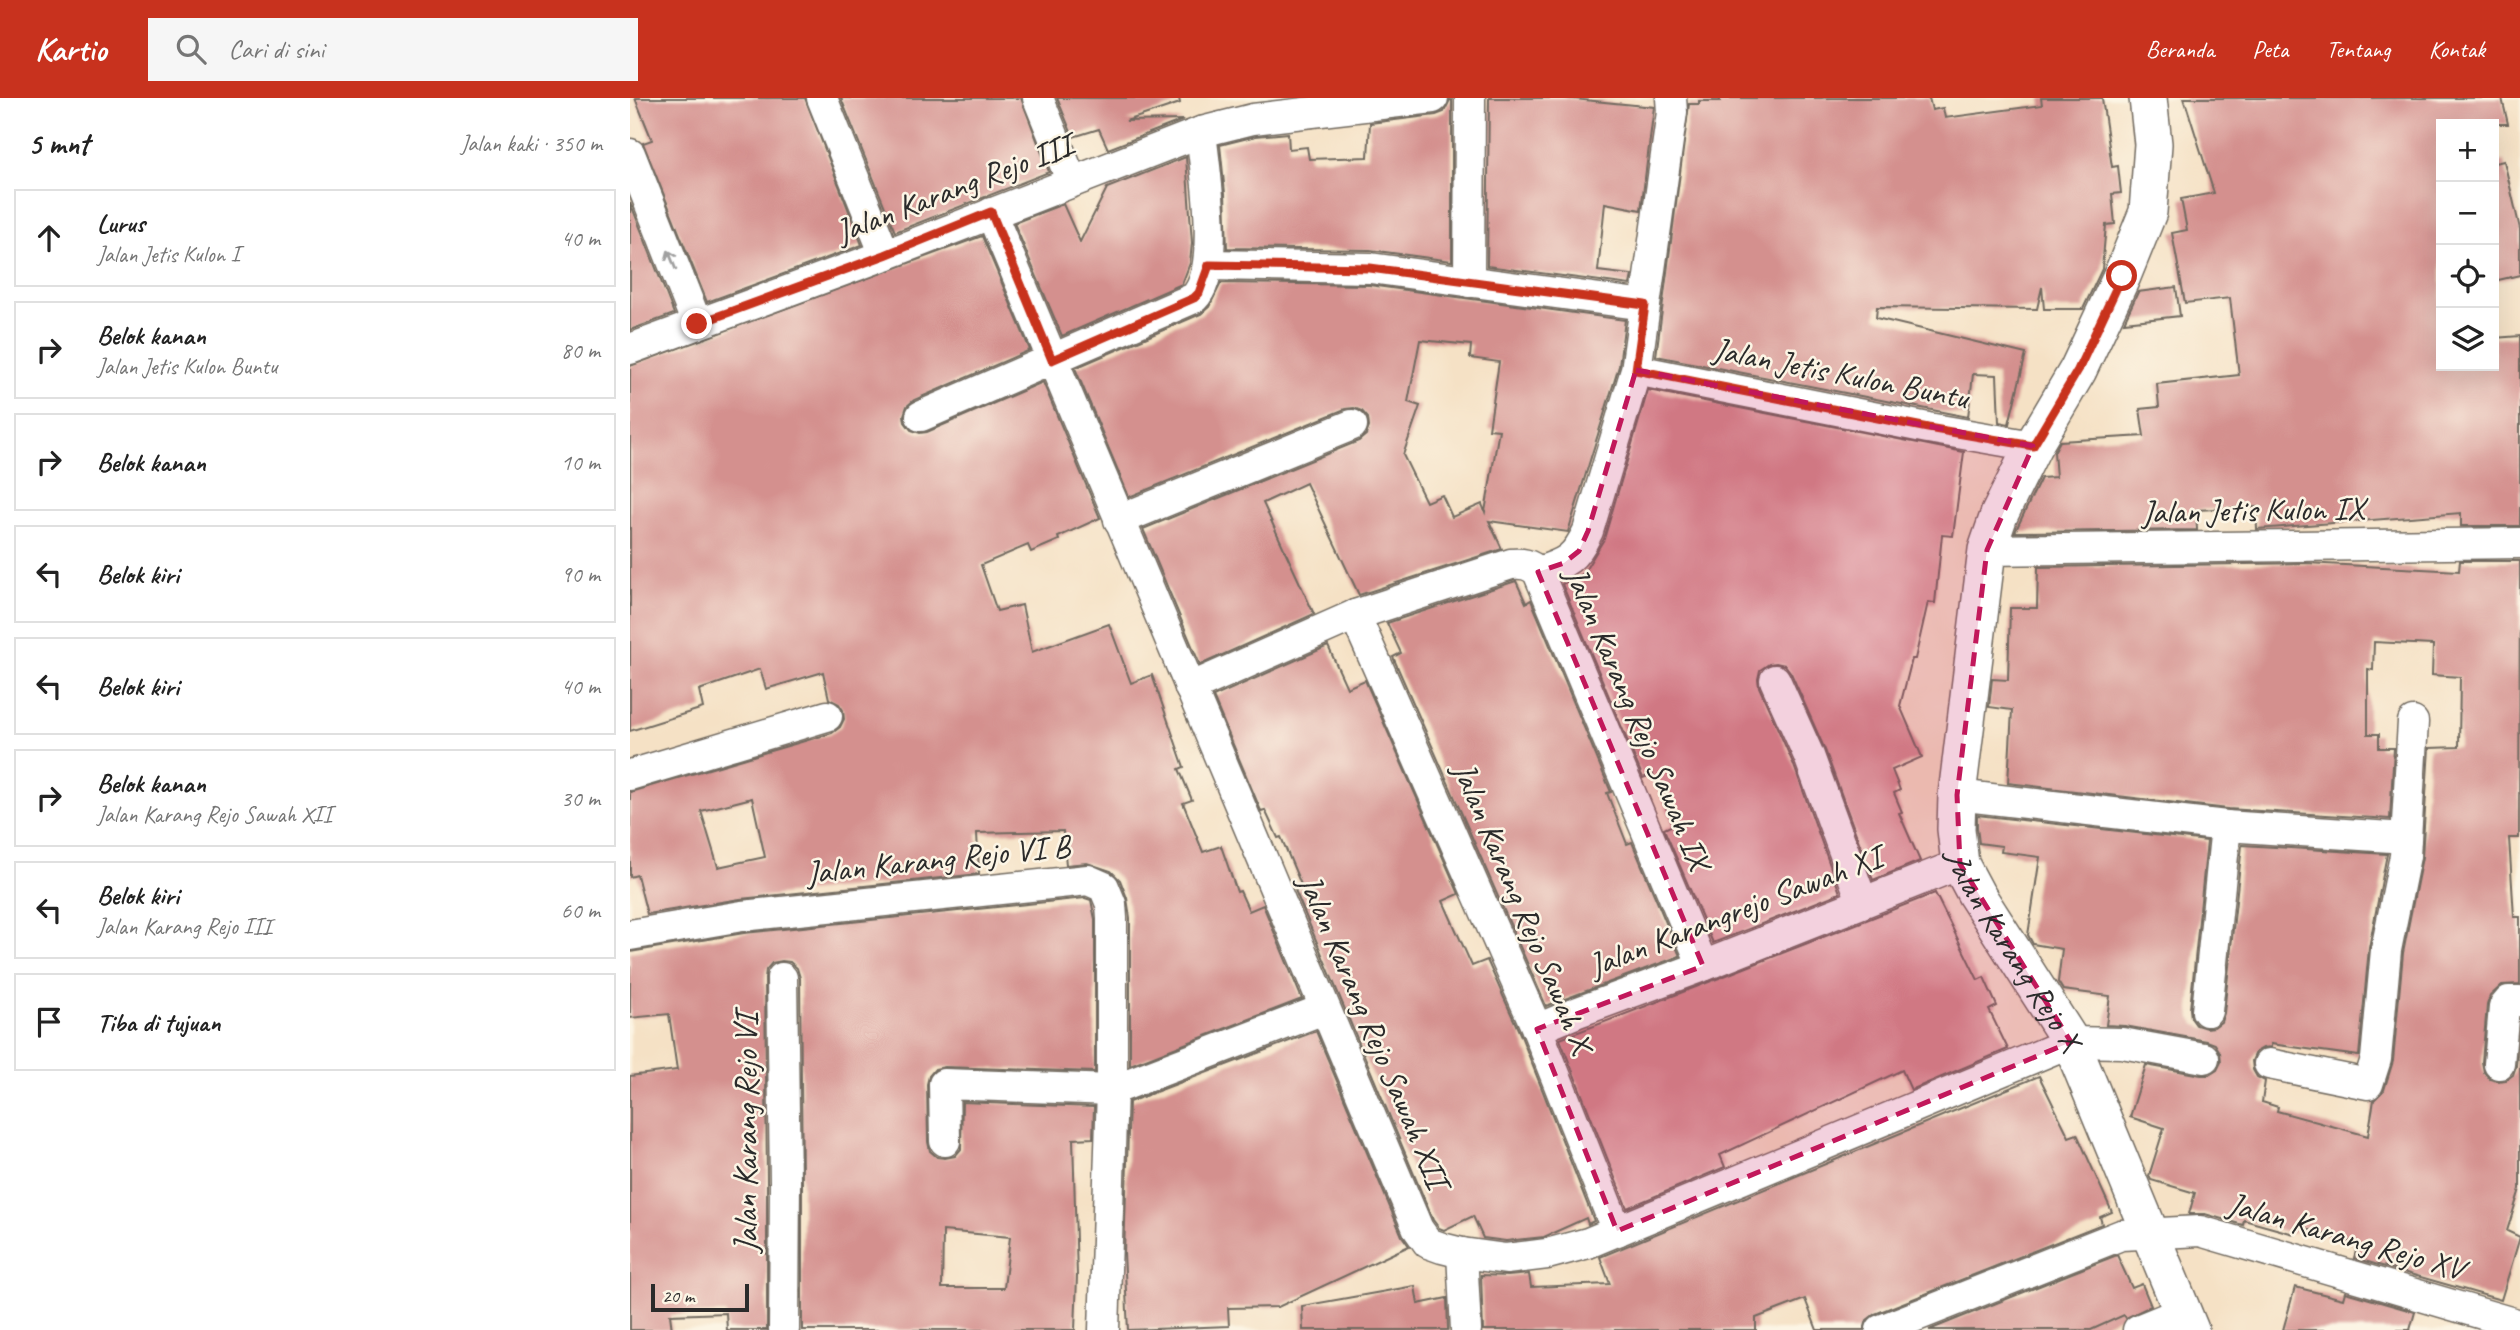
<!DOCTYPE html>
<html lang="id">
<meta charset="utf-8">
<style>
body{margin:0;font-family:Caveat,sans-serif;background:#f6f6f6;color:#222}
.controls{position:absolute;right:21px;top:21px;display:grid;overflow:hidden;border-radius:0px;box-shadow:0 7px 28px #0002}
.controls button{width:63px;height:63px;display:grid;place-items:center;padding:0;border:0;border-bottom:2px solid #e0e0e0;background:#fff;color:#222;font:35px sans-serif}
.scale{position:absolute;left:21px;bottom:18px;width:98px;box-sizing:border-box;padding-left:7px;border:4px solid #2b2b2b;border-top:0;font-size:19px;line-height:24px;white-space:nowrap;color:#2b2b2b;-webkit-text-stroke:5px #fcf5e5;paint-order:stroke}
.stop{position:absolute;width:21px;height:21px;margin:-16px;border:5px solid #c8321e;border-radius:50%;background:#fff}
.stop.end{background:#c8321e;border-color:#fff;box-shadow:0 2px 7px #0008}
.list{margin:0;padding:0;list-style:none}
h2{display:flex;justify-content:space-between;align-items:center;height:91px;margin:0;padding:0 28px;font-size:30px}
h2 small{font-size:23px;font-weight:400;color:#767676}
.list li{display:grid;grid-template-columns:46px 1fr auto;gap:21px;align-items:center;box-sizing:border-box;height:98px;margin:0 14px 14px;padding:0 14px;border:2px solid #e0e0e0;border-radius:0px}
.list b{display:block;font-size:26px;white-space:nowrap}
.list p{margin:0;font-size:23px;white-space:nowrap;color:#767676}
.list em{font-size:23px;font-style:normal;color:#767676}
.icon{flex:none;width:38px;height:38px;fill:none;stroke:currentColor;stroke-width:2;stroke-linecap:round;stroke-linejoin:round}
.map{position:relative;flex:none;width:1890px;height:1232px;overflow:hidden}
header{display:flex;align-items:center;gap:42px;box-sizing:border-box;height:98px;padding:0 35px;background:#c8321e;color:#fff}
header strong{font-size:33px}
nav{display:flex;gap:38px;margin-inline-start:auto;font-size:24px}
.search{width:490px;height:63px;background:#f6f6f6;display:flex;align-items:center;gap:18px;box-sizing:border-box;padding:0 24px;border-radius:0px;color:#767676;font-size:26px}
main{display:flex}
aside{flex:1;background:#fff}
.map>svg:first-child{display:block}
.building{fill:#d4908e;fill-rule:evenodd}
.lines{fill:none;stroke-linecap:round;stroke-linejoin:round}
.minor-casing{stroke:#726b61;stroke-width:33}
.tertiary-casing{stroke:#726b61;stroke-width:40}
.minor{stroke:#fff;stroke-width:30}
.tertiary{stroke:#fff;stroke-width:37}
.oneway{stroke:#a0a0a0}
.route{stroke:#c8321e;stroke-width:9}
.marked{fill:#c2185b;fill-opacity:0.2;stroke:#c2185b;stroke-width:5;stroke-dasharray:14 9;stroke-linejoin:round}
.labels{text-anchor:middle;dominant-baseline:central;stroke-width:5;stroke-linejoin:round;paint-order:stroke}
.street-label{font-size:33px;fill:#2b2b2b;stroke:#fcf5e5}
</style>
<header>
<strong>Kartio</strong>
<div class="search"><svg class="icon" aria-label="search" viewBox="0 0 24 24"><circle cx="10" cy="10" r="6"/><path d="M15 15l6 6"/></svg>Cari di sini</div>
<nav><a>Beranda</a><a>Peta</a><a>Tentang</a><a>Kontak</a></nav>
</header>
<main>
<aside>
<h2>5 mnt<small>Jalan kaki · 350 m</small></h2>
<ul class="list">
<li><svg class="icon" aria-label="ahead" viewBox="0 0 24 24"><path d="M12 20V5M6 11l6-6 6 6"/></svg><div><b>Lurus</b><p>Jalan Jetis Kulon I</p></div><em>40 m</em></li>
<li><svg class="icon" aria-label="right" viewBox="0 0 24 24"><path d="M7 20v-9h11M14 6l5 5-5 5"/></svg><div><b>Belok kanan</b><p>Jalan Jetis Kulon Buntu</p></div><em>80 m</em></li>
<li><svg class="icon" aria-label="right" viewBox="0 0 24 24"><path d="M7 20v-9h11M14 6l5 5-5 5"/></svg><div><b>Belok kanan</b></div><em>10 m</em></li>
<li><svg class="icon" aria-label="left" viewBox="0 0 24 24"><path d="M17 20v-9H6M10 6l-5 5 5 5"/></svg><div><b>Belok kiri</b></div><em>90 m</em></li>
<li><svg class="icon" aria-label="left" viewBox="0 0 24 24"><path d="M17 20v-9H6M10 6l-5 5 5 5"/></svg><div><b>Belok kiri</b></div><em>40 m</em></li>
<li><svg class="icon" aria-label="right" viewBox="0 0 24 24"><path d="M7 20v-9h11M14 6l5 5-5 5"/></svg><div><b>Belok kanan</b><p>Jalan Karang Rejo Sawah XII</p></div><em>30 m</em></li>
<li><svg class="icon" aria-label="left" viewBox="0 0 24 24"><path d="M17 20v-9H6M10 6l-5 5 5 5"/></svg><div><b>Belok kiri</b><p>Jalan Karang Rejo III</p></div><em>60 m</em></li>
<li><svg class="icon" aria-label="arrive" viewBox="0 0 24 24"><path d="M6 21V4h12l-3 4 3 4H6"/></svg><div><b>Tiba di tujuan</b></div></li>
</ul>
</aside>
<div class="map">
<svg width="1890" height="1232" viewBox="0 0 1890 1232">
<rect width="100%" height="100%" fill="#fcf5e5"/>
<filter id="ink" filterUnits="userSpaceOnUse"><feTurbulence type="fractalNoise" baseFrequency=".0143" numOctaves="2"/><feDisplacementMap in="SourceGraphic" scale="14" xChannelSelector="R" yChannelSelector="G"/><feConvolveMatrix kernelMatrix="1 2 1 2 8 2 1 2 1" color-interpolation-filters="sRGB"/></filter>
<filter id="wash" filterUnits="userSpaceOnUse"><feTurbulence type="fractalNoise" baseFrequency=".00686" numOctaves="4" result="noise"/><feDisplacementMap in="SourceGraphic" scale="28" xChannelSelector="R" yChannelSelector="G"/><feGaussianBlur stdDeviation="1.57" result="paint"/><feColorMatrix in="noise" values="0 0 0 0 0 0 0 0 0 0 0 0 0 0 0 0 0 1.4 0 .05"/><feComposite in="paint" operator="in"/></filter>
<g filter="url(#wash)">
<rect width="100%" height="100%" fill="#f5e1c5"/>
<g id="blocks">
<g class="building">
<path d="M 5,0 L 175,0 L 232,147 L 77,204 L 13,45 L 22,42 Z"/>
<path d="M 211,0 L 391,0 L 419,74 L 265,134 Z"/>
<path d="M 427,0 L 549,0 L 550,5 L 496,23 L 553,22 L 478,51 L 469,31 L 443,39 Z"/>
<path d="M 859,0 L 934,0 L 1024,9 L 1011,112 L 975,105 L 968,173 L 1002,177 L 1000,187 L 857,168 Z"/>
<path d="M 1090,0 L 1299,0 L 1302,12 L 1313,10 L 1315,20 L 1412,7 L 1411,0 L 1472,0 L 1482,69 L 1488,68 L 1491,95 L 1482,96 L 1485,126 L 1476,127 L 1472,171 L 1453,211 L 1414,211 L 1412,189 L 1407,211 L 1247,209 L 1246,220 L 1396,256 L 1379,326 L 1369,324 L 1367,277 L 1343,276 L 1338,319 L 1026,258 L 1059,6 L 1069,6 L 1069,3 L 1090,3 Z"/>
<path d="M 1554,0 L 1872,0 L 1878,26 L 1811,26 L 1811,268 L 1864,268 L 1864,240 L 1890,238 L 1890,428 L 1831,428 L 1831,415 L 1627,431 L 1626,409 L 1566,412 L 1567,432 L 1385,434 L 1411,380 L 1426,379 L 1424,354 L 1430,343 L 1514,338 L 1510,311 L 1529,309 L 1527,286 L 1609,277 L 1600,200 L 1555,205 L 1542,135 L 1557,132 L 1551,101 L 1584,95 Z"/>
<path d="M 820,2 L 822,2 L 822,163 L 740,152 L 597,150 L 595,95 L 590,47 L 626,38 L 658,35 L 659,51 L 677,49 L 679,61 L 738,59 L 740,25 L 806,17 L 814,14 Z"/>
<path d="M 556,59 L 562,145 L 560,165 L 552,186 L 432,238 L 384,125 L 433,106 L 450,144 L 477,90 Z"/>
<path d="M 1874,63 L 1890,131 L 1890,177 L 1864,183 L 1864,65 Z"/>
<path d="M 0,104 L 44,216 L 0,232 Z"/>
<path d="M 352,138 L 400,252 L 284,302 L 277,308 L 274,317 L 275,324 L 281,332 L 290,335 L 297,334 L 413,284 L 470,420 L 428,439 L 429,442 L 401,454 L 398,447 L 351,467 L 367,513 L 392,507 L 402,554 L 479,526 L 501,585 L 522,577 L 554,669 L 549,671 L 562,702 L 553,705 L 573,754 L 591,748 L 607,794 L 610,793 L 619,813 L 633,807 L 672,901 L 500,967 L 500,820 L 497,800 L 490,782 L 481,773 L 457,765 L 436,767 L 433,733 L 347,735 L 349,776 L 110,801 L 17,816 L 7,777 L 0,779 L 0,694 L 202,635 L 210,629 L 214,621 L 213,612 L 209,606 L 199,601 L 193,574 L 136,591 L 130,571 L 69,592 L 73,610 L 0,633 L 0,268 ZM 122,700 L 135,759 L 88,769 L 71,713 Z"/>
<path d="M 591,185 L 739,187 L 995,222 L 989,268 L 938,434 L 859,423 L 872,451 L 729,497 L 676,385 L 633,405 L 684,516 L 570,567 L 513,431 L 729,343 L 736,337 L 739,329 L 738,320 L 732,313 L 724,310 L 715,311 L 499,399 L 445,270 L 571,216 L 579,209 ZM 790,242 L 841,247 L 840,260 L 869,264 L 859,331 L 869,332 L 855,414 L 852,406 L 822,419 L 812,397 L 796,404 L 773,357 L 790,308 L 778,304 Z"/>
<path d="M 1546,189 L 1550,218 L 1494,224 L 1508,194 Z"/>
<path d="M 1018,292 L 1334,354 L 1323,438 L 1312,437 L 1305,505 L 1298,504 L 1285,561 L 1282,561 L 1270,608 L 1292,659 L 1262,672 L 1270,692 L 1264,695 L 1272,714 L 1269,715 L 1290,763 L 1243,782 L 1195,652 L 1161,575 L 1155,567 L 1146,565 L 1139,566 L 1130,572 L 1128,581 L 1129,589 L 1163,665 L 1210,795 L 1083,845 L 1034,731 L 1043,727 L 1023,676 L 1013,680 L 932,486 L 953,476 L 974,441 Z"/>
<path d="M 1830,463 L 1890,463 L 1889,740 L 1879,740 L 1884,819 L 1890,819 L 1890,886 L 1872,887 L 1860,898 L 1857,907 L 1852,964 L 1854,974 L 1860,981 L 1867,983 L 1876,982 L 1883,977 L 1886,968 L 1890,927 L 1890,1091 L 1877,1133 L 1890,1139 L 1871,1202 L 1724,1160 L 1728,1146 L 1666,1128 L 1664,1136 L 1614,1122 L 1613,1127 L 1575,1116 L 1559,1116 L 1565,1095 L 1521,1082 L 1519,1078 L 1534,1030 L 1500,1019 L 1516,967 L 1571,977 L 1579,977 L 1587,972 L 1591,964 L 1590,954 L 1585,946 L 1577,943 L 1495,928 L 1476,927 L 1480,898 L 1433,892 L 1428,884 L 1432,851 L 1403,846 L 1398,837 L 1410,759 L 1371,754 L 1372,748 L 1349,745 L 1347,730 L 1347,717 L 1577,743 L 1560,911 L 1561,920 L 1566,927 L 1576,930 L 1584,929 L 1591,924 L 1594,915 L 1612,747 L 1757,756 L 1739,850 L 1729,958 L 1641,946 L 1641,949 L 1633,950 L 1626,954 L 1622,963 L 1623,972 L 1627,979 L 1635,983 L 1632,1004 L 1648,1009 L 1647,1013 L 1738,1038 L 1744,1002 L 1754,992 L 1763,963 L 1773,855 L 1792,759 L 1799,650 L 1829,649 L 1830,579 L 1802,577 L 1803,547 L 1744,544 L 1743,572 L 1738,571 L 1738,636 L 1749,636 L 1749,650 L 1764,650 L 1760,721 L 1598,711 L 1378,685 L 1382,612 L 1359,609 L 1362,581 L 1378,582 L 1380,510 L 1407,510 L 1408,469 L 1676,465 L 1829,473 Z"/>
<path d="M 886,483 L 896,505 L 901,502 L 981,694 L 977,695 L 997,746 L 1002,744 L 1050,858 L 916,908 L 763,559 L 771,555 L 757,525 Z"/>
<path d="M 698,548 L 717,590 L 735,582 L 829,796 L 813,803 L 842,868 L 857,862 L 891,938 L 964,1123 L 958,1126 L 956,1120 L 914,1139 L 876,1143 L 853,1140 L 843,1118 L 814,1132 L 809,1130 L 803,1122 L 665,792 L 672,789 L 651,739 L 648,740 L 635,712 L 631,713 L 583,599 Z"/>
<path d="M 1305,795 L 1348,882 L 1354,879 L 1367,908 L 1359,912 L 1378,951 L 1281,992 L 1272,972 L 1090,1057 L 1095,1069 L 997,1110 L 930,941 L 1079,884 Z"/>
<path d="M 455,800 L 461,802 L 465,821 L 465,974 L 315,969 L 305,971 L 299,978 L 297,986 L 298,1044 L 300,1053 L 307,1059 L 315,1060 L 325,1058 L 331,1051 L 332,1004 L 464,1009 L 463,1040 L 443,1041 L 447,1178 L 445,1232 L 172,1232 L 172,1083 L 170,880 L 167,870 L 160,864 L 152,863 L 142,865 L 136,872 L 135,880 L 137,1083 L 137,1232 L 97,1232 L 96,1215 L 40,1217 L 42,1232 L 0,1232 L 0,978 L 47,972 L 39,916 L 0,920 L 0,854 L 114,835 ZM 313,1133 L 380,1139 L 374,1190 L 312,1190 Z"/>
<path d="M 686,933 L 772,1138 L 779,1148 L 648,1209 L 598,1210 L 599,1228 L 498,1232 L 494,1155 L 499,1004 Z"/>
<path d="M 1409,978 L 1439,1039 L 1447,1036 L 1482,1114 L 1470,1119 L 1472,1126 L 1245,1216 L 1237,1222 L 1234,1232 L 1187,1232 L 1175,1201 L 1126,1220 L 1126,1232 L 853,1232 L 851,1177 L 878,1178 L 899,1176 L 901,1189 L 980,1186 L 970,1159 Z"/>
<path d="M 1487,1157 L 1502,1190 L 1512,1186 L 1521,1208 L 1496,1220 L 1494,1217 L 1461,1232 L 1299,1232 Z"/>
<path d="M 785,1188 L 788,1206 L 817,1200 L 818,1232 L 673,1232 L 672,1208 Z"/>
<path d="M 1665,1189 L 1713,1201 L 1715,1194 L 1785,1214 L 1780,1232 L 1653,1232 Z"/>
</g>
</g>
</g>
<g filter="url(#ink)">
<use href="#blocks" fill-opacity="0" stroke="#726b61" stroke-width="2"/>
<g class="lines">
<defs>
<g id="minor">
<path d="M 192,0 L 255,157"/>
<path d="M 408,0 L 442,84"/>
<path d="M 0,56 L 67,226"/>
<path d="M 361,115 L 788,1131 L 798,1145 L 812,1150 L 832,1155 L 876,1161 L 917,1156 L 958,1145 L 1441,944 L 1492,945 L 1574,960"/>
<path d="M 579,167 L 740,170 L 1015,207"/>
<path d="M 839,184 L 840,0"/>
<path d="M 0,251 L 255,157 L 571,34 L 623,21 L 803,0"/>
<path d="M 1006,272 L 1298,330 L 1403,348"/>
<path d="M 291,318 L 564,200 C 592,172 575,73 571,34"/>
<path d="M 489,422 L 722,327"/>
<path d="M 1357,452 L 1890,445"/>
<path d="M 908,474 C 936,465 945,461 958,433 L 1006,272 L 1042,14 L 1041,0"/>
<path d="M 725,517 L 907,931 L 987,1133"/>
<path d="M 1145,582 L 1179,658 L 1232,803"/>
<path d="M 560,590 L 725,517 L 881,466 C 892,465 900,466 908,474 L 1073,868"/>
<path d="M 0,677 L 197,618"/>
<path d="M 1327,697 L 1596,728 L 1577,913"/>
<path d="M 1596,728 L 1776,740"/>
<path d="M 0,837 L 112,818 L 458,782 L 474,789 L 481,806 L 482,820 L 482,992 L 474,1232"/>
<path d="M 152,880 L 155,1083 L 154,1232"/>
<path d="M 907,931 L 948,914 L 1073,868 L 1330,766"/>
<path d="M 1639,966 L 1738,986 L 1746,961 L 1756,852 L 1775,758 L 1783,624"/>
<path d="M 1869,966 L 1874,909 L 1879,903 L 1890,903"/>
<path d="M 315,1043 L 314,986 L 482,992 L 694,911"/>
<path d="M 832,1155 L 836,1232"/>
<path d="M 1251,1232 L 1491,1137 L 1570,1133 L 1890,1227"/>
<path d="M 1508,1232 L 1552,1214"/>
</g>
<g id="tertiary">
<path id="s1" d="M 1518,0 L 1523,46 L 1518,114 L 1492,178 L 1448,272 L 1403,348 L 1369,417 L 1357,452 L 1327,697 L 1326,731 L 1330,766 L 1346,796 L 1441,944 L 1560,1232"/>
</g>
</defs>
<use href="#minor" class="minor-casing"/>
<use href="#tertiary" class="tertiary-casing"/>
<use href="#minor" class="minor"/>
<use href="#tertiary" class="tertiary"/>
</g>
<defs><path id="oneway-shaft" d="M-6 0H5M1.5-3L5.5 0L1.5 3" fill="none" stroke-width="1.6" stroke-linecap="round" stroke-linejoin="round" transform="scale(1.75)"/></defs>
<use class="oneway" href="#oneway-shaft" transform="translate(42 162) rotate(-112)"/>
</g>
<g class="lines" filter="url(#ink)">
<path class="route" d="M 67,226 L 255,157 L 361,114 L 422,262 L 564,200 L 569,195 L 579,167 L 740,170 L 1015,207 L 1006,272 L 1298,330 L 1403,348 L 1448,272 L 1492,178"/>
</g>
<path class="marked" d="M 1006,272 L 1403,348 L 1357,452 L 1327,697 L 1330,766 L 1441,944 L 987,1133 L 907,931 L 1073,868 L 908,474 L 934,465 L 949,453 L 958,433 Z"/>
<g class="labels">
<g class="street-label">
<text transform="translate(324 90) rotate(-21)">Jalan Karang Rejo III</text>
<text transform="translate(1211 275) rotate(11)">Jalan Jetis Kulon Buntu</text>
<text transform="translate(1623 412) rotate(-1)">Jalan Jetis Kulon IX</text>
<text transform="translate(1008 620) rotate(67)">Jalan Karang Rejo Sawah IX</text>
<text transform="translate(308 761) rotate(-6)">Jalan Karang Rejo VI B</text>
<text transform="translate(893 809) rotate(67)">Jalan Karang Rejo Sawah X</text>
<text transform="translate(1105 813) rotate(-21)">Jalan Karangrejo Sawah XI</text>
<text stroke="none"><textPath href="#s1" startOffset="908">Jalan Karang Rejo X</textPath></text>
<text transform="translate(744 933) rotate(67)">Jalan Karang Rejo Sawah XII</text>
<text transform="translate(116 1035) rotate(-90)">Jalan Karang Rejo VI</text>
<text transform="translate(1716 1138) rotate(16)">Jalan Karang Rejo XV</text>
</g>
</g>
</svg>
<div class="controls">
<button>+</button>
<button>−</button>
<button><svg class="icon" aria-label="locate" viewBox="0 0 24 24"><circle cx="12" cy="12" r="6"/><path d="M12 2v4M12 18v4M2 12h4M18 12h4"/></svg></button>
<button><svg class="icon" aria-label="layers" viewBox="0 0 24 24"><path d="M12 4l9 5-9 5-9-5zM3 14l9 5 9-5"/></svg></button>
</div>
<div class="scale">20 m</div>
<div class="stop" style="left:1492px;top:178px"></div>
<div class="stop end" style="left:67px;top:226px"></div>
</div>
</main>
